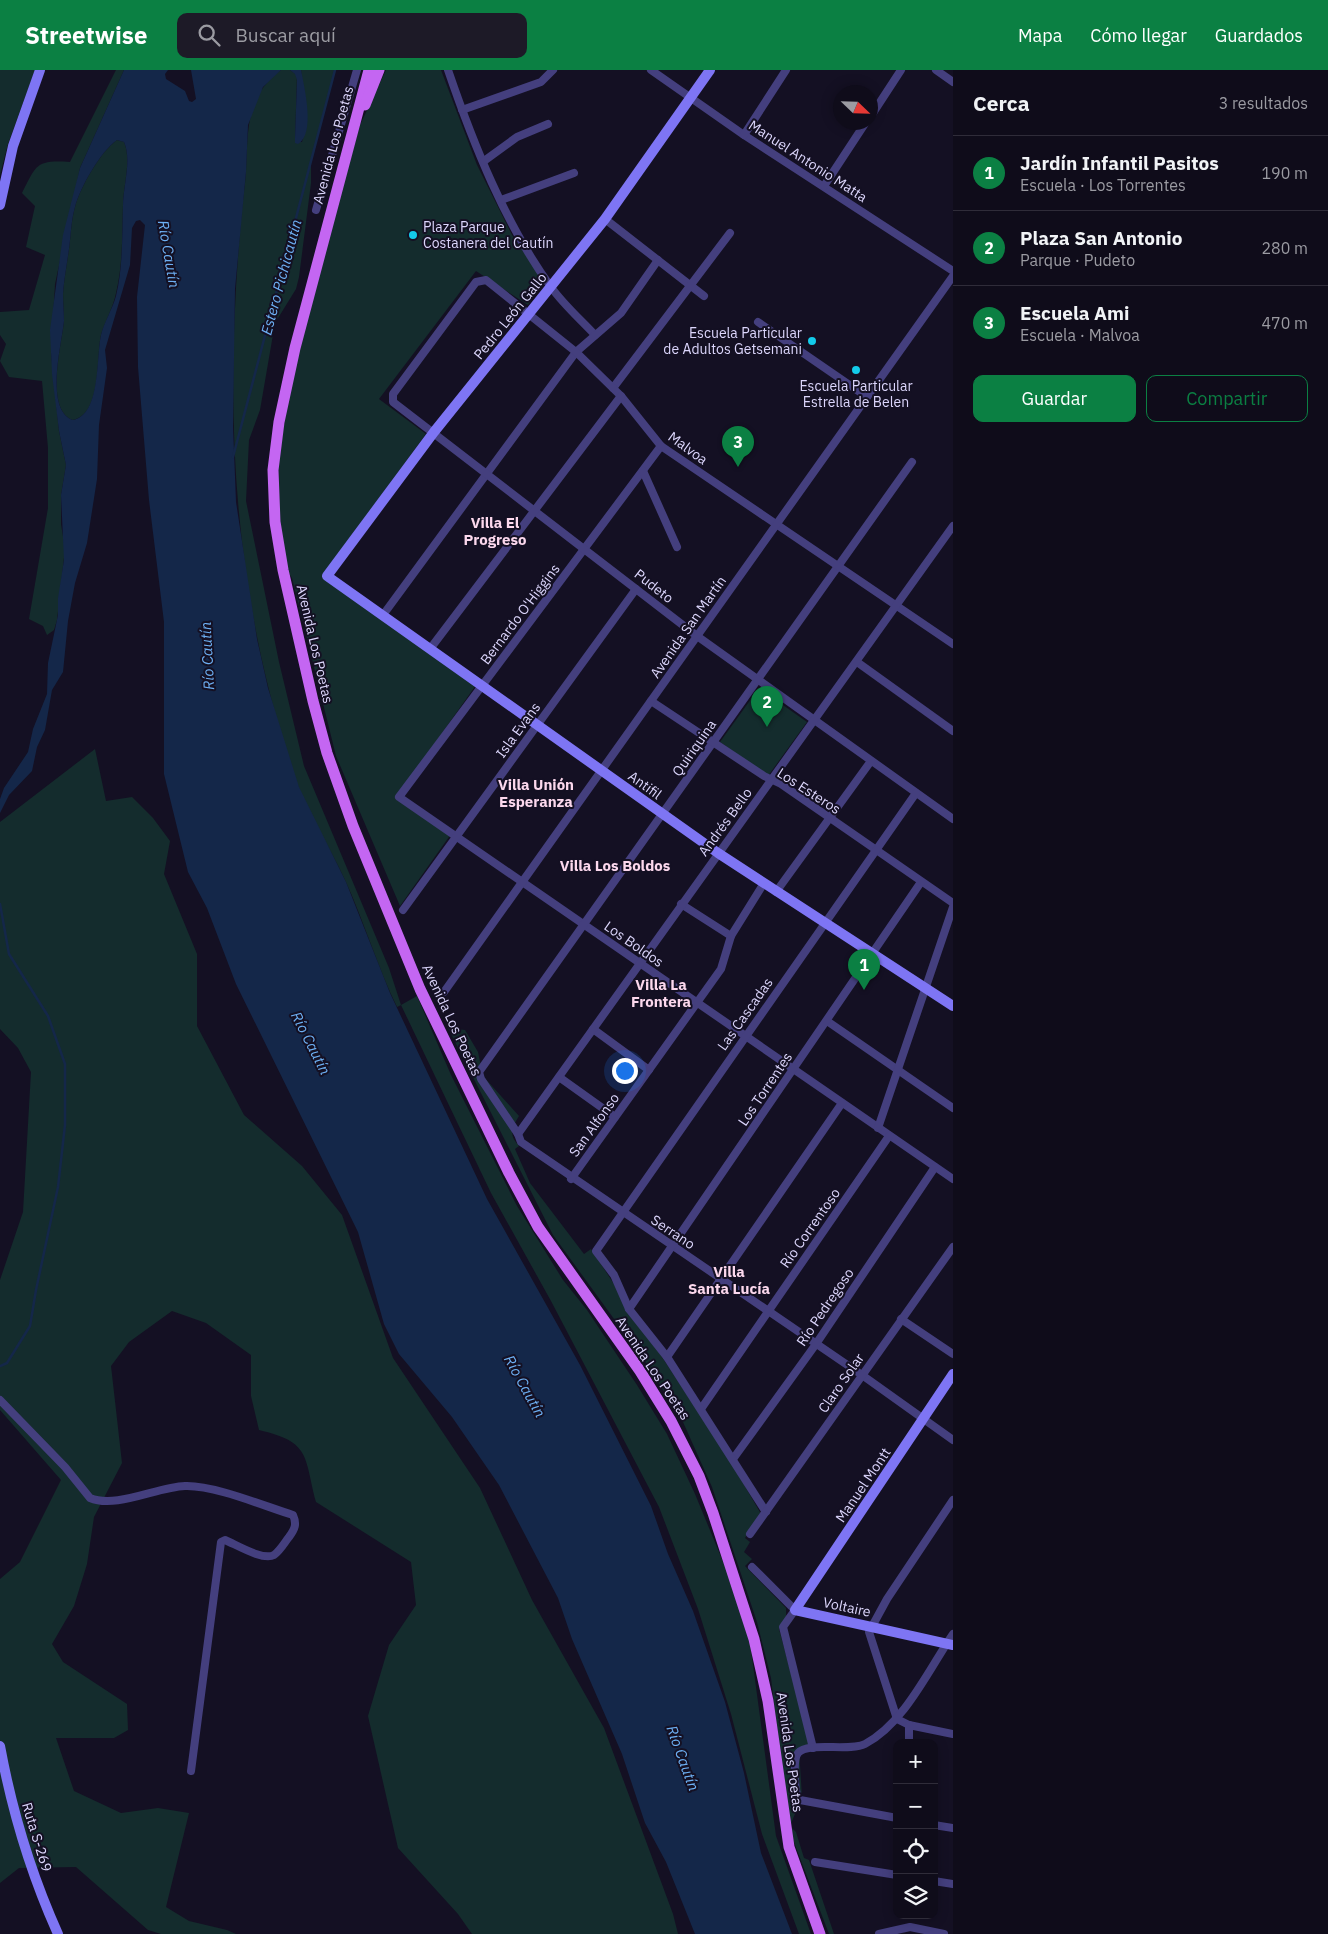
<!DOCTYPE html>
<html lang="es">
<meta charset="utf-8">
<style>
body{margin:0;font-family:"IBM Plex Sans",sans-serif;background:#1d1a27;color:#f1f3f6}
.controls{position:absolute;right:15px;bottom:15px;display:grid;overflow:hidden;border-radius:10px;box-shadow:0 2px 12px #0003}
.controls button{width:45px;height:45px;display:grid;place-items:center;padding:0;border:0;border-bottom:1px solid #2f2c39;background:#0f0c1a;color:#f1f3f6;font:25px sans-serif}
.compass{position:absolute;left:833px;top:15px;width:45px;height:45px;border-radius:50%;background:#0f0c1a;box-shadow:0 2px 12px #0003;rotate:113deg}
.you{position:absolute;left:624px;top:1000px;width:18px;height:18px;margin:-12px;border:4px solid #fff;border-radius:50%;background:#1a73e8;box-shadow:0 0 0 8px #1a73e833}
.badge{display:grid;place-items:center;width:32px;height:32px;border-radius:50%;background:#0b8043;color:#fff;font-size:16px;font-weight:700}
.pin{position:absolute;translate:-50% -41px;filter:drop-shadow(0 1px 2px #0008)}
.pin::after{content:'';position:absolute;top:26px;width:18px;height:15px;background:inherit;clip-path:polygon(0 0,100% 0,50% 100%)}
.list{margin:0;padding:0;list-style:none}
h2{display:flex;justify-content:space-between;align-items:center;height:65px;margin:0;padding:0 20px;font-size:21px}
h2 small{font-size:16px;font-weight:400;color:#9b9ba2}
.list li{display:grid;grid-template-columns:32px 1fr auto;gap:15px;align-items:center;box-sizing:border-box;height:75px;padding:0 20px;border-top:1px solid #2f2c39}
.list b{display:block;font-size:19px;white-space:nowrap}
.list p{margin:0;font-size:16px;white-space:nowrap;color:#9b9ba2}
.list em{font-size:16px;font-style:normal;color:#9b9ba2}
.actions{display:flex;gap:10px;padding:15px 20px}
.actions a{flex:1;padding:11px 0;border:1px solid #0b8043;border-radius:10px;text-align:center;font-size:18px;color:#0b8043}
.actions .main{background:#0b8043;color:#fff}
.icon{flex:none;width:28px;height:28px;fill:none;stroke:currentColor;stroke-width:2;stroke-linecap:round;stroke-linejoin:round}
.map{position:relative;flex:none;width:953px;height:1864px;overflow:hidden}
header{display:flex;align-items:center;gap:30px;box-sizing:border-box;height:70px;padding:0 25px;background:#0b8043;color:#fff}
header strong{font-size:24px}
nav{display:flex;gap:28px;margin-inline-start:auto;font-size:18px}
.search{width:350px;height:45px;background:#1d1a27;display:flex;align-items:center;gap:12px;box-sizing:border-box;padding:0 18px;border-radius:10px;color:#9b9ba2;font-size:19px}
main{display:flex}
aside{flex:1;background:#0f0c1a}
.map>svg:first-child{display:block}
.green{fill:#142c2d}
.water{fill:#142749;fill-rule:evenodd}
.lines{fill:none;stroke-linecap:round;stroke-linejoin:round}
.stream{stroke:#142749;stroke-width:2.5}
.street{stroke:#443f7e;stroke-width:8}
.secondary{stroke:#7e75f4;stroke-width:10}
.primary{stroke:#c466f2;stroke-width:11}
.poi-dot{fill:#13cbea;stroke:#141023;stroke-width:2}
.labels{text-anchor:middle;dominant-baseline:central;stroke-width:4;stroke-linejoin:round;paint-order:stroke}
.street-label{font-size:14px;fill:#dcd6fc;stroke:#141023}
.poi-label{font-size:14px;fill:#dcd6fc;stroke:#141023;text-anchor:start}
.water-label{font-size:15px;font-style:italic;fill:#6daff3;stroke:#141023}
.neighbourhood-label{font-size:15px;font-weight:bold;fill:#fcd8ed;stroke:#141023}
</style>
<header>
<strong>Streetwise</strong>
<div class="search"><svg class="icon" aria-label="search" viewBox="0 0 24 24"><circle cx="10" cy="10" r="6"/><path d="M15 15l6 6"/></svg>Buscar aquí</div>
<nav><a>Mapa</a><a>Cómo llegar</a><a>Guardados</a></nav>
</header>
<main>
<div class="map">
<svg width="953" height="1864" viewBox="0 0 953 1864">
<rect width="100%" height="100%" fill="#141023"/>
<g class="green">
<path d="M 0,0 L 35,0 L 8,74 L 0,105 Z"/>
<path d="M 116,0 L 124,0 L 80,98 L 55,214 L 51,284 L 59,361 L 66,395 L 61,425 L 61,454 L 65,479 L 57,550 L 54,560 L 47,565 L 43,556 L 29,549 L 48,438 L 48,378 L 42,311 L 9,307 L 0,291 L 6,274 L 0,265 L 0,242 L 29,240 L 45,185 L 26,177 L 35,136 L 22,123 C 37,94 36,90 70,92 Z"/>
<path d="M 281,0 L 290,0 L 297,5 L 295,72 L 302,72 L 306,57 L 301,0 L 335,0 L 311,91 L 311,113 L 299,207 L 296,219 L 275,253 L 260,340 L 249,370 L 246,431 L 279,592 L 304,696 L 389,898 L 401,935 L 417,926 L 451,1005 L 517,1136 L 563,1210 L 587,1240 L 637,1315 L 667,1364 L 695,1424 L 731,1511 L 749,1565 L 776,1766 L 811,1864 L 799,1864 L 762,1764 L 731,1644 L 698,1539 L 659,1437 L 551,1231 L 491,1123 L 401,935 L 397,937 C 377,896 364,851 345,810 C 328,773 304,738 292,699 C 232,518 224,339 241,150 C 242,134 245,118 246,101 C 248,62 245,26 281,0 Z"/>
<path d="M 386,0 L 441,0 L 477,95 L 512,165 L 544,212 L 528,235 L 476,201 L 379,329 L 426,364 L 323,504 L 476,615 L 396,728 L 451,764 L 400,836 L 336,686 L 292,508 L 286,499 L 280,452 L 278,396 L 293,294 L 360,55 Z"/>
<path d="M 117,70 L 124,72 C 132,90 123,116 123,136 C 122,165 123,194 116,223 C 113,238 105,251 101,265 C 96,287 102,344 73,350 C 44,340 62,273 64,251 C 64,242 63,233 63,224 C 64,209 67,194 69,179 C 71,165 71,151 75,137 C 80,118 100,82 117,70 Z"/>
<path d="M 759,618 L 807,652 L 768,706 L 720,672 Z"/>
<path d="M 95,679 L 106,731 L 132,727 L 153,748 L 170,771 L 164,804 L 197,884 L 197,956 L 244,1045 L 302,1096 L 342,1145 L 393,1288 L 480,1418 L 532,1530 L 604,1658 L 673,1844 L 678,1864 L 472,1864 L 458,1844 L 398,1778 L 368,1646 L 389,1575 L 416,1535 L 411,1492 L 316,1432 C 304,1386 311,1372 259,1360 L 251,1326 L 251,1285 L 206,1253 L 172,1241 L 129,1272 L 111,1296 L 122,1393 L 94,1447 L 87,1494 L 74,1536 L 52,1574 L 63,1592 L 127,1634 L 128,1660 L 114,1668 L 56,1668 L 74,1721 L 121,1743 L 158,1738 L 189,1743 L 166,1837 L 189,1851 L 227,1860 L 236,1864 L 161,1864 L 148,1860 L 76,1797 L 19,1798 L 0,1813 L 0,1509 L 20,1492 L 61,1410 L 0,1340 L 0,1210 L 23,1142 L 31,1002 L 18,978 L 0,959 L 0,752 Z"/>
<path d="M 448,958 L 465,960 L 478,982 L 483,1006 L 519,1046 C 511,1059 509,1065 519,1076 L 515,1079 L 530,1113 L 584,1184 L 591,1179 L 731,1392 L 761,1444 L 745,1468 L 750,1472 L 744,1482 L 752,1489 L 745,1496 L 786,1538 L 786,1547 L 779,1559 L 811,1678 L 799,1679 L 802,1727 L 790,1756 L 796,1762 L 804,1788 L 809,1790 L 834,1864 L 829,1864 L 789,1759 L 771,1608 L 757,1552 L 712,1417 L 683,1352 L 646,1293 L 553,1165 Z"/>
</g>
<g class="water">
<path d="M 124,0 L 168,0 L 165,4 L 166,9 L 185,21 L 189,31 L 192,32 L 196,29 L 191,0 L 281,0 L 263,17 L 248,55 L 246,102 L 235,219 L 233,356 L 236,432 L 257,569 L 268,618 L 299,717 L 346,812 L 390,923 L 487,1129 L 580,1295 L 651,1436 L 668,1484 L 693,1541 L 725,1632 L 744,1703 L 761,1783 L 792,1864 L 695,1864 L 666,1792 L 645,1753 L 622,1684 L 572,1569 L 558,1528 L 499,1415 L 452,1347 L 399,1284 L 384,1254 L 358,1162 L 236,914 L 207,838 L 188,802 L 164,704 L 164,552 L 149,430 L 138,297 L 137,227 L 145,155 L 140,150 L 136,151 L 132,158 L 130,195 L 105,280 L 107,298 L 99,355 L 97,409 L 87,473 L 75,513 L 68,551 L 63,602 L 52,620 L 45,660 L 37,677 L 32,701 L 9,725 L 0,743 L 0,729 L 4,718 L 28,682 L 33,659 L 47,624 L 48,593 L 58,545 L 58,528 L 64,490 L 61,425 L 66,395 L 59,361 L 52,304 L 50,260 L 63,165 L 80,98 ZM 117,70 L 124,72 C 132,90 123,116 123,136 C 122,166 123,197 116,226 C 112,240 104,252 101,265 C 96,287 101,345 73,350 C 44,340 62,273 64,251 C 64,242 63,233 63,224 C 64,209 67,194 69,179 C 71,165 71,151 75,137 C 80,118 100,82 117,70 Z"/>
<path d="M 290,0 L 301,0 C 304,16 316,64 298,74 L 295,73 L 295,68 L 297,10 L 295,4 Z"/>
</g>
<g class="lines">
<g class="stream">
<path d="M 233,387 L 335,0"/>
<path d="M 0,834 L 9,884 L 48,946 L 65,994 L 65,1055 L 58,1117 L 36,1220 L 30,1256 L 7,1293 L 0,1296"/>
</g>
<g class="street">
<path d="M 448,0 C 473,73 505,154 551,217 C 563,234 580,249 595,265"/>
<path d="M 651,0 L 744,65 L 953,201"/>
<path d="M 936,0 L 953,12"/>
<path d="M 462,40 L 541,12 L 553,0"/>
<path d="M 871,46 L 901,0"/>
<path d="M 744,65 L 786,0"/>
<path d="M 484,91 L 517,67 L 548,54"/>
<path d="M 824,116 L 866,52"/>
<path d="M 501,130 L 574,103"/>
<path d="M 316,140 L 357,0"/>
<path d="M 605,149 L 704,226"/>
<path d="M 758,252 L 867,327"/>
<path d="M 613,318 L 730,163"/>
<path d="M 661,376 L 399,727 L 953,1109"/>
<path d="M 912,392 L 479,1002 L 481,1009 L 518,1064 L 521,1072 L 862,1305 L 953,1370"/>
<path d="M 643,401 L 677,477"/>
<path d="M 383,545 L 576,282 L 621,243 L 658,190"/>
<path d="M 953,574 L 661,376 L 621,326 L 576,282 L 486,210 L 476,212 L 393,324 L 393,332 L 697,566 L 953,749"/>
<path d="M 430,579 L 621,326"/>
<path d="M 857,592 L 953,661"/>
<path d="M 651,631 L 764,706 L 781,714 L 953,833"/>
<path d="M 776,822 L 871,691"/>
<path d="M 681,834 L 731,866"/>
<path d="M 403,840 L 636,519"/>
<path d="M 444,922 L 953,206"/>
<path d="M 827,951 L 953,1038"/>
<path d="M 593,959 L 649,1000"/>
<path d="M 559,1007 L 615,1047"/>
<path d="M 878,1058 L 953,837"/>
<path d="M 518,1064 L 953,456"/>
<path d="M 571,1109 L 721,899 L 731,866 L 764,813"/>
<path d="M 629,1239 L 921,812"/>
<path d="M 901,1249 L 953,1284"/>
<path d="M 667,1287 L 842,1033"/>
<path d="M 0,1330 L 65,1397 L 90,1428 C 116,1439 157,1417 185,1416 C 214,1415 264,1436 293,1445 C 297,1454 295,1459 289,1467 C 285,1472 280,1481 274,1485 C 263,1491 237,1475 225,1470 L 221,1472 L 191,1701"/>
<path d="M 701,1339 L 889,1066"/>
<path d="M 733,1389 L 816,1274 L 935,1097"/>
<path d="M 953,1430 L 887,1529 L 869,1562 L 897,1649 L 909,1655 L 953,1664"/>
<path d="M 766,1442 L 667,1287 L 629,1239 L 614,1205 L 596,1181 L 916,723"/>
<path d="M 750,1464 L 953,1177"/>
<path d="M 752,1497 L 795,1540 L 783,1557 L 813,1678"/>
<path d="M 909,1673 L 909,1655"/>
<path d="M 897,1748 L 800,1730 C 794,1724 793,1689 798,1683 C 808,1671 849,1682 865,1674 C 904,1654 929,1599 953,1564"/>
<path d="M 934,1755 L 953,1758"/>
<path d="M 815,1792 L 897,1805"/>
<path d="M 934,1811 L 953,1814"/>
<path d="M 879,1864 L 910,1857 L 944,1864"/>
</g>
<g class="secondary">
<path d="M 710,0 L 605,149 L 434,362 L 327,506 L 718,783 L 953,936"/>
<path d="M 0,135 L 13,76 L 40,0"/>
<path d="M 953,1304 L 795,1540 L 953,1575"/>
<path d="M 0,1676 C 12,1741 31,1804 58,1864"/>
</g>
<g class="primary">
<path d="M 369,0 L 295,278 L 279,352 L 273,400 L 275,452 L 283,500 L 313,631 L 327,683 L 353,756 L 420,919 L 509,1103 L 538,1157 L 640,1301 L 671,1351 L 699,1406 L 713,1443 L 754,1569 L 768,1631 L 789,1777 L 820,1864"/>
<path d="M 365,35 L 379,0"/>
</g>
</g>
<g class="poi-dot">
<circle cx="413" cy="165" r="5"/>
<circle cx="812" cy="271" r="5"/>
<circle cx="856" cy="300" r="5"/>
</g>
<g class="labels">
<g class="street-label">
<text transform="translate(333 75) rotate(-75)">Avenida Los Poetas</text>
<text transform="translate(808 91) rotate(33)">Manuel Antonio Matta</text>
<text transform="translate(510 246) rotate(-51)">Pedro León Gallo</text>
<text transform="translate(688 378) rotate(36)">Malvoa</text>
<text transform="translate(654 516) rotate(38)">Pudeto</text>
<text transform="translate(520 544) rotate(-53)">Bernardo O'Higgins</text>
<text transform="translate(688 557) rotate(-55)">Avenida San Martín</text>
<text transform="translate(315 574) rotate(77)">Avenida Los Poetas</text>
<text transform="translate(518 660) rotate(-54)">Isla Evans</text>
<text transform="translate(694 678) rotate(-55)">Quiriquina</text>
<text transform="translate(645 715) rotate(36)">Antifil</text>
<text transform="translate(809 721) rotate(33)">Los Esteros</text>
<text transform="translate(725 752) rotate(-54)">Andrés Bello</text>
<text transform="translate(634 874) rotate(35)">Los Boldos</text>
<text transform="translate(745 944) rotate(-55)">Las Cascadas</text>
<text transform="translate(452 950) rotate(65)">Avenida Los Poetas</text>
<text transform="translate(765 1019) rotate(-56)">Los Torrentes</text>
<text transform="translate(594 1055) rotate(-54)">San Alfonso</text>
<text transform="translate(810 1158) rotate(-55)">Río Correntoso</text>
<text transform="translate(673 1162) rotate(34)">Serrano</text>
<text transform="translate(825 1237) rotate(-56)">Río Pedregoso</text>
<text transform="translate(653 1298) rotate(56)">Avenida Los Poetas</text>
<text transform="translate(841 1313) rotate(-55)">Claro Solar</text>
<text transform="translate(863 1415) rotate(-56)">Manuel Montt</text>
<text transform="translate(847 1537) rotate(12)">Voltaire</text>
<text transform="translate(790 1682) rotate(82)">Avenida Los Poetas</text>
<text transform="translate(37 1767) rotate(73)">Ruta S-269</text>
</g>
<g class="poi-label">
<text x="423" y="157">Plaza Parque<tspan x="423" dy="16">Costanera del Cautín</tspan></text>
<text x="802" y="263" text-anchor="end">Escuela Particular<tspan x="802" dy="16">de Adultos Getsemani</tspan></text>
<text x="856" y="316" text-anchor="middle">Escuela Particular<tspan x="856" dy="16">Estrella de Belen</tspan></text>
</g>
<g class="water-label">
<text transform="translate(169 184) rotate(80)">Río Cautín</text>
<text transform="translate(281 207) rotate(-75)">Estero Pichicautín</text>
<text transform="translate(207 586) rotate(-93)">Río Cautín</text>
<text transform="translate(311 973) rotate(63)">Río Cautín</text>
<text transform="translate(525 1316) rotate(61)">Río Cautín</text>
<text transform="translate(683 1688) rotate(70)">Río Cautín</text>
</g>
<g class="neighbourhood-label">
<text x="495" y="452">Villa El<tspan x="495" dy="17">Progreso</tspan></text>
<text x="536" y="714">Villa Unión<tspan x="536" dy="17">Esperanza</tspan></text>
<text x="615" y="795">Villa Los Boldos</text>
<text x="661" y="914">Villa La<tspan x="661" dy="17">Frontera</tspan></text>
<text x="729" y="1201">Villa<tspan x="729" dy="17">Santa Lucía</tspan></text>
</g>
</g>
</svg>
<div class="controls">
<button>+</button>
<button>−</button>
<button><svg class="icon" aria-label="locate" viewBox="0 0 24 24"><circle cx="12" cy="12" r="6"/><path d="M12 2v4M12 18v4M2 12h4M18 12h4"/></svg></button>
<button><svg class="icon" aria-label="layers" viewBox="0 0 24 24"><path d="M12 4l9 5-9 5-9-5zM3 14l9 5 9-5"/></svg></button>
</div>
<svg class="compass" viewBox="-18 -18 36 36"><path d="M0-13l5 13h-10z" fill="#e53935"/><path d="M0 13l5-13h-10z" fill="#9b9ba2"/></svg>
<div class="you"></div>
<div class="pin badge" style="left:864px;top:920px">1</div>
<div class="pin badge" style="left:767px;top:657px">2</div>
<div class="pin badge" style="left:738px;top:397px">3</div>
</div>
<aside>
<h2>Cerca<small>3 resultados</small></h2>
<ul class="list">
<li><span class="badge">1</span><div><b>Jardín Infantil Pasitos</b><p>Escuela · Los Torrentes</p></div><em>190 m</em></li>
<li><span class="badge">2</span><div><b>Plaza San Antonio</b><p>Parque · Pudeto</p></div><em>280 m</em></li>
<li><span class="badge">3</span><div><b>Escuela Ami</b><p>Escuela · Malvoa</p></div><em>470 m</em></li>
</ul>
<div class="actions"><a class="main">Guardar</a><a>Compartir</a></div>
</aside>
</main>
